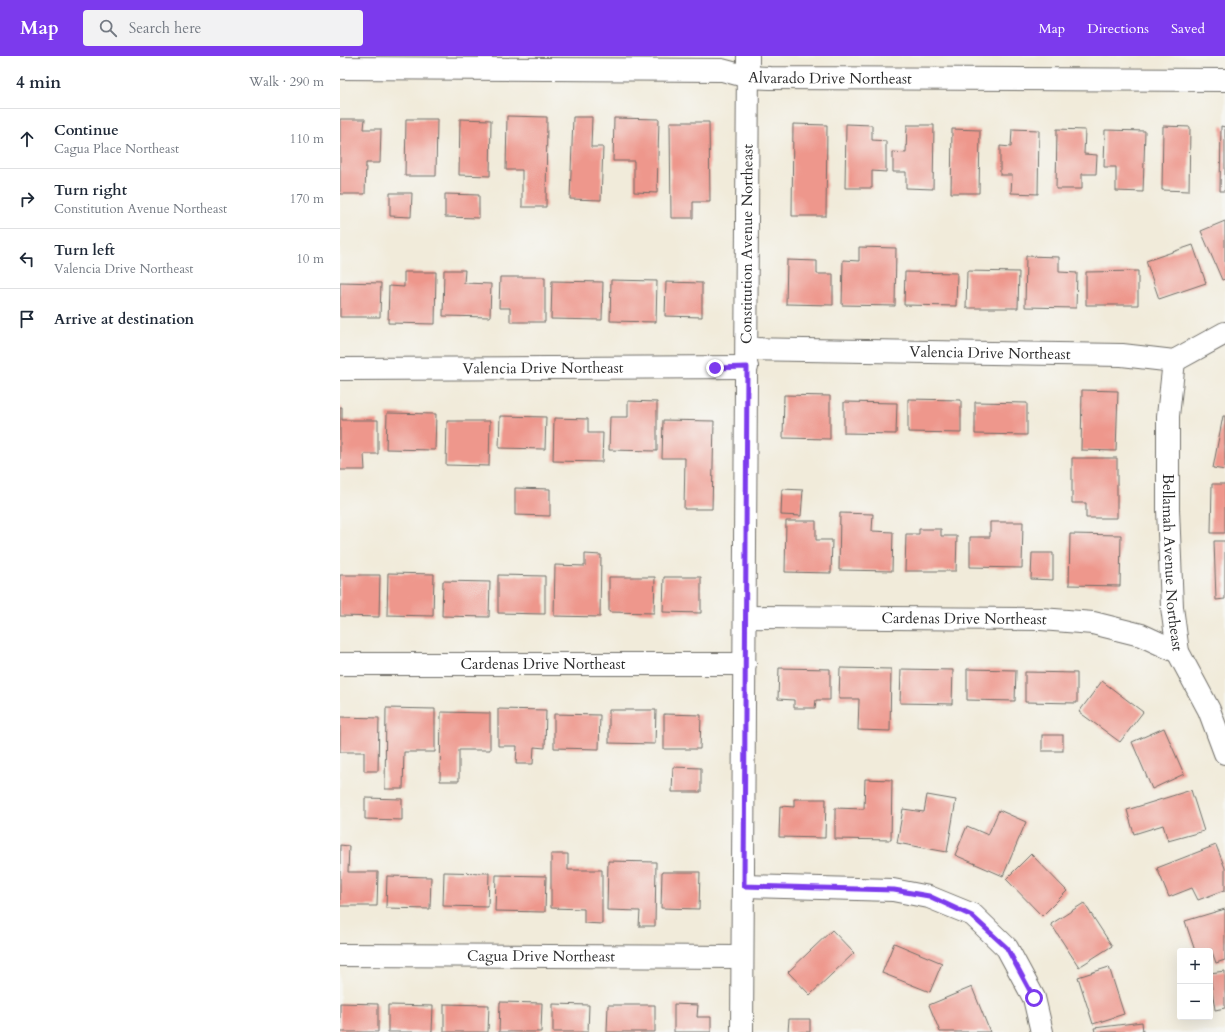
<!DOCTYPE html>
<meta charset="utf-8">
<style>
body{margin:0;font-family:Cardo,serif;background:#f2f2f3;color:#1f2937}
.controls{position:absolute;right:12px;bottom:12px;display:grid;overflow:hidden;border-radius:4px;box-shadow:0 4px 16px #0002}
.controls button{width:36px;height:36px;display:grid;place-items:center;padding:0;border:0;border-bottom:1px solid #e0e1e3;background:#fff;color:#1f2937;font:20px sans-serif}
.stop{position:absolute;width:12px;height:12px;margin:-9px;border:3px solid #7c3aed;border-radius:50%;background:#fff}
.stop.end{background:#7c3aed;border-color:#fff;box-shadow:0 1px 4px #0008}
.list{margin:0;padding:0;list-style:none}
h2{display:flex;justify-content:space-between;align-items:center;height:52px;margin:0;padding:0 16px;font-size:17px}
h2 small{font-size:13px;font-weight:400;color:#747a83}
.list li{display:grid;grid-template-columns:26px 1fr auto;gap:12px;align-items:center;box-sizing:border-box;height:60px;padding:0 16px;border-top:1px solid #e0e1e3}
.list b{display:block;font-size:15px;white-space:nowrap}
.list p{margin:0;font-size:13px;white-space:nowrap;color:#747a83}
.list em{font-size:13px;font-style:normal;color:#747a83}
.icon{flex:none;width:22px;height:22px;fill:none;stroke:currentColor;stroke-width:2;stroke-linecap:round;stroke-linejoin:round}
.map{position:relative;flex:none;width:885px;height:976px;overflow:hidden}
header{display:flex;align-items:center;gap:24px;box-sizing:border-box;height:56px;padding:0 20px;background:#7c3aed;color:#fff}
header strong{font-size:19px}
nav{display:flex;gap:22px;margin-inline-start:auto;font-size:14px}
.search{width:280px;height:36px;background:#f2f2f3;display:flex;align-items:center;gap:10px;box-sizing:border-box;padding:0 14px;border-radius:4px;color:#747a83;font-size:15px}
main{display:flex}
aside{flex:1;background:#fff}
.map>svg:first-child{display:block}
.building{fill:#ee978c}
.lines{fill:none;stroke-linecap:round;stroke-linejoin:round}
.minor-casing{stroke:#706e68;stroke-width:24}
.minor{stroke:#fff;stroke-width:22}
.route{stroke:#7c3aed;stroke-width:5}
.labels{text-anchor:middle;dominant-baseline:central;stroke-width:4;stroke-linejoin:round;paint-order:stroke}
.street-label{font-size:15px;fill:#2b2b2b;stroke:#f6f6f2}
</style>
<header>
<strong>Map</strong>
<div class="search"><svg class="icon" aria-label="search" viewBox="0 0 24 24"><circle cx="10" cy="10" r="6"/><path d="M15 15l6 6"/></svg>Search here</div>
<nav><a>Map</a><a>Directions</a><a>Saved</a></nav>
</header>
<main>
<aside>
<h2>4 min<small>Walk · 290 m</small></h2>
<ul class="list">
<li><svg class="icon" aria-label="ahead" viewBox="0 0 24 24"><path d="M12 20V5M6 11l6-6 6 6"/></svg><div><b>Continue</b><p>Cagua Place Northeast</p></div><em>110 m</em></li>
<li><svg class="icon" aria-label="right" viewBox="0 0 24 24"><path d="M7 20v-9h11M14 6l5 5-5 5"/></svg><div><b>Turn right</b><p>Constitution Avenue Northeast</p></div><em>170 m</em></li>
<li><svg class="icon" aria-label="left" viewBox="0 0 24 24"><path d="M17 20v-9H6M10 6l-5 5 5 5"/></svg><div><b>Turn left</b><p>Valencia Drive Northeast</p></div><em>10 m</em></li>
<li><svg class="icon" aria-label="arrive" viewBox="0 0 24 24"><path d="M6 21V4h12l-3 4 3 4H6"/></svg><div><b>Arrive at destination</b></div></li>
</ul>
</aside>
<div class="map">
<svg width="885" height="976" viewBox="0 0 885 976">
<rect width="100%" height="100%" fill="#f6f6f2"/>
<filter id="ink" filterUnits="userSpaceOnUse"><feTurbulence type="fractalNoise" baseFrequency=".025" numOctaves="2"/><feDisplacementMap in="SourceGraphic" scale="8" xChannelSelector="R" yChannelSelector="G"/><feConvolveMatrix kernelMatrix="1 2 1 2 8 2 1 2 1" color-interpolation-filters="sRGB"/></filter>
<filter id="wash" filterUnits="userSpaceOnUse"><feTurbulence type="fractalNoise" baseFrequency=".012" numOctaves="4" result="noise"/><feDisplacementMap in="SourceGraphic" scale="16" xChannelSelector="R" yChannelSelector="G"/><feGaussianBlur stdDeviation="0.9" result="paint"/><feColorMatrix in="noise" values="0 0 0 0 0 0 0 0 0 0 0 0 0 0 0 0 0 1.4 0 .05"/><feComposite in="paint" operator="in"/></filter>
<g filter="url(#wash)">
<rect width="100%" height="100%" fill="#f1ebda"/>
<g id="blocks">
<g class="building">
<path d="M 167,60 L 207,61 L 206,151 L 182,151 L 182,114 L 166,114 Z"/>
<path d="M 233,61 L 252,61 L 251,91 L 263,91 L 261,144 L 230,143 Z"/>
<path d="M 274,62 L 319,63 L 317,137 L 294,136 L 294,105 L 273,105 Z"/>
<path d="M 0,63 L 25,63 L 24,73 L 41,73 L 40,107 L 26,107 L 25,138 L 0,138 Z"/>
<path d="M 66,63 L 97,63 L 96,120 L 65,120 Z"/>
<path d="M 120,63 L 151,64 L 150,120 L 119,119 Z"/>
<path d="M 330,66 L 369,66 L 370,146 L 353,146 L 353,162 L 331,162 Z"/>
<path d="M 453,68 L 487,69 L 486,160 L 452,160 Z"/>
<path d="M 506,68 L 532,69 L 532,84 L 546,85 L 546,116 L 532,115 L 532,132 L 505,132 Z"/>
<path d="M 567,69 L 594,69 L 593,133 L 566,132 L 566,116 L 553,116 L 553,96 L 566,97 Z"/>
<path d="M 823,70 L 850,71 L 849,135 L 822,134 Z"/>
<path d="M 881,70 L 885,71 L 885,135 L 880,135 Z"/>
<path d="M 612,73 L 640,74 L 639,137 L 611,137 Z"/>
<path d="M 672,73 L 699,74 L 698,138 L 671,137 L 672,119 L 660,119 L 660,90 L 671,91 Z"/>
<path d="M 717,73 L 745,74 L 744,98 L 757,99 L 756,118 L 742,118 L 742,133 L 716,133 Z"/>
<path d="M 765,74 L 805,75 L 803,136 L 776,135 L 776,111 L 764,111 Z"/>
<path d="M 50,137 L 72,137 L 71,161 L 50,160 Z"/>
<path d="M 105,138 L 139,139 L 139,162 L 105,161 Z"/>
<path d="M 885,165 L 885,223 L 882,224 L 861,175 Z"/>
<path d="M 853,189 L 866,227 L 819,243 L 806,205 Z"/>
<path d="M 519,191 L 556,192 L 555,250 L 502,249 L 503,204 L 519,205 Z"/>
<path d="M 686,200 L 719,201 L 719,216 L 737,217 L 736,252 L 685,251 Z"/>
<path d="M 447,204 L 477,205 L 477,218 L 493,218 L 493,249 L 446,248 Z"/>
<path d="M 104,214 L 125,214 L 124,227 L 151,228 L 150,261 L 103,260 Z"/>
<path d="M 627,215 L 679,216 L 678,252 L 626,252 Z"/>
<path d="M 798,215 L 798,249 L 746,249 L 746,216 Z"/>
<path d="M 64,216 L 96,216 L 95,268 L 48,267 L 49,230 L 64,231 Z"/>
<path d="M 565,216 L 617,217 L 616,250 L 564,249 Z"/>
<path d="M 160,221 L 205,221 L 205,266 L 170,266 L 170,252 L 159,252 Z"/>
<path d="M 271,224 L 317,225 L 316,266 L 270,265 Z"/>
<path d="M 212,225 L 263,226 L 262,264 L 211,263 Z"/>
<path d="M 0,226 L 41,227 L 40,261 L 0,261 Z"/>
<path d="M 326,226 L 362,227 L 362,261 L 325,260 Z"/>
<path d="M 742,334 L 778,335 L 776,395 L 741,394 Z"/>
<path d="M 444,339 L 490,340 L 490,383 L 443,382 Z"/>
<path d="M 568,343 L 621,344 L 621,377 L 568,376 Z"/>
<path d="M 288,345 L 317,346 L 317,395 L 269,394 L 270,361 L 288,361 Z"/>
<path d="M 504,346 L 557,347 L 556,378 L 504,377 Z"/>
<path d="M 635,346 L 687,347 L 687,379 L 635,378 Z"/>
<path d="M 0,351 L 2,351 L 2,364 L 38,364 L 38,398 L 24,398 L 25,414 L 0,414 Z"/>
<path d="M 47,357 L 96,358 L 95,394 L 46,393 Z"/>
<path d="M 160,360 L 206,361 L 205,393 L 159,392 Z"/>
<path d="M 883,360 L 885,360 L 885,414 L 873,412 Z"/>
<path d="M 214,362 L 248,363 L 248,377 L 263,377 L 262,406 L 213,405 Z"/>
<path d="M 323,364 L 374,365 L 372,453 L 344,453 L 345,402 L 322,402 Z"/>
<path d="M 107,365 L 150,365 L 149,410 L 106,409 Z"/>
<path d="M 732,402 L 777,402 L 777,462 L 746,462 L 746,447 L 732,447 Z"/>
<path d="M 872,428 L 885,428 L 885,477 L 871,477 Z"/>
<path d="M 175,432 L 210,433 L 210,460 L 175,459 Z"/>
<path d="M 442,433 L 463,434 L 461,460 L 441,459 Z"/>
<path d="M 500,457 L 533,458 L 532,475 L 553,476 L 552,515 L 499,514 Z"/>
<path d="M 446,465 L 476,465 L 476,484 L 492,484 L 491,517 L 445,516 Z"/>
<path d="M 650,466 L 683,466 L 682,512 L 630,511 L 630,481 L 650,481 Z"/>
<path d="M 579,473 L 601,473 L 601,480 L 617,480 L 616,515 L 565,515 L 566,478 L 579,478 Z"/>
<path d="M 730,478 L 781,479 L 780,530 L 729,529 Z"/>
<path d="M 874,485 L 885,485 L 885,543 L 876,544 Z"/>
<path d="M 692,497 L 713,497 L 713,524 L 691,523 Z"/>
<path d="M 245,498 L 261,499 L 260,561 L 214,560 L 215,509 L 245,510 Z"/>
<path d="M 48,517 L 94,518 L 93,560 L 47,559 Z"/>
<path d="M 0,519 L 40,519 L 39,561 L 0,560 Z"/>
<path d="M 158,519 L 205,520 L 205,558 L 158,557 Z"/>
<path d="M 269,521 L 315,521 L 314,557 L 269,556 Z"/>
<path d="M 324,521 L 361,521 L 361,557 L 323,556 Z"/>
<path d="M 103,525 L 150,526 L 149,561 L 102,560 Z"/>
<path d="M 439,612 L 490,613 L 490,644 L 476,644 L 475,652 L 454,652 L 454,644 L 438,643 Z"/>
<path d="M 500,612 L 551,613 L 550,675 L 518,674 L 519,643 L 499,643 Z"/>
<path d="M 561,613 L 613,614 L 612,648 L 560,647 Z"/>
<path d="M 627,613 L 676,614 L 675,645 L 627,644 Z"/>
<path d="M 685,616 L 737,617 L 737,647 L 685,646 Z"/>
<path d="M 762,625 L 803,656 L 780,686 L 739,656 Z"/>
<path d="M 46,652 L 95,653 L 95,696 L 64,696 L 63,733 L 45,733 Z"/>
<path d="M 158,653 L 206,654 L 205,692 L 194,691 L 193,708 L 176,708 L 177,690 L 158,690 Z"/>
<path d="M 269,654 L 316,654 L 315,688 L 269,687 Z"/>
<path d="M 101,656 L 150,657 L 150,694 L 119,694 L 119,725 L 100,725 Z"/>
<path d="M 214,658 L 260,659 L 259,693 L 214,692 Z"/>
<path d="M 324,658 L 361,659 L 360,693 L 324,693 Z"/>
<path d="M 0,661 L 39,662 L 38,715 L 24,715 L 24,696 L 0,696 Z"/>
<path d="M 824,672 L 844,718 L 812,733 L 792,686 Z"/>
<rect x="702" y="679" width="21" height="16"/>
<path d="M 333,711 L 361,712 L 361,736 L 332,736 Z"/>
<path d="M 525,723 L 552,724 L 551,784 L 495,783 L 495,752 L 524,753 Z"/>
<path d="M 851,734 L 864,775 L 828,785 L 823,769 L 794,778 L 787,754 Z"/>
<path d="M 587,739 L 616,744 L 607,796 L 557,787 L 563,753 L 584,756 Z"/>
<path d="M 25,742 L 62,743 L 62,764 L 25,763 Z"/>
<path d="M 454,743 L 486,743 L 485,782 L 439,781 L 440,750 L 454,751 Z"/>
<path d="M 659,754 L 686,766 L 663,820 L 615,799 L 627,770 L 648,779 Z"/>
<path d="M 0,789 L 9,790 L 8,816 L 38,816 L 37,850 L 0,850 Z"/>
<path d="M 876,789 L 885,812 L 885,834 L 858,844 L 852,832 L 829,841 L 817,812 Z"/>
<path d="M 211,798 L 228,798 L 228,814 L 262,814 L 262,868 L 244,867 L 244,853 L 211,852 Z"/>
<path d="M 691,798 L 727,835 L 702,860 L 666,823 Z"/>
<path d="M 268,805 L 316,806 L 315,870 L 299,870 L 300,855 L 267,854 Z"/>
<path d="M 104,816 L 149,817 L 148,851 L 103,850 Z"/>
<path d="M 322,816 L 360,816 L 359,853 L 321,852 Z"/>
<path d="M 156,819 L 206,820 L 205,856 L 155,855 Z"/>
<path d="M 47,820 L 91,821 L 90,853 L 46,852 Z"/>
<path d="M 744,847 L 772,890 L 739,911 L 711,868 Z"/>
<path d="M 885,853 L 885,904 L 876,907 L 871,893 L 865,895 L 855,895 L 845,865 Z"/>
<path d="M 492,874 L 514,897 L 470,939 L 448,916 Z"/>
<path d="M 554,887 L 602,907 L 590,936 L 542,917 Z"/>
<path d="M 769,911 L 784,958 L 753,968 L 738,921 Z"/>
<path d="M 885,915 L 885,952 L 875,954 L 870,917 Z"/>
<path d="M 632,931 L 650,976 L 600,976 L 589,949 Z"/>
<path d="M 160,946 L 202,947 L 201,976 L 159,976 Z"/>
<path d="M 0,947 L 38,948 L 38,976 L 0,976 Z"/>
<path d="M 104,948 L 149,949 L 148,976 L 104,976 Z"/>
<path d="M 213,948 L 249,949 L 248,976 L 213,976 Z"/>
<path d="M 334,948 L 358,949 L 357,961 L 371,961 L 371,976 L 334,976 Z"/>
<path d="M 48,949 L 93,950 L 92,976 L 48,976 Z"/>
<path d="M 268,949 L 315,949 L 315,976 L 267,976 Z"/>
<path d="M 449,963 L 470,963 L 470,976 L 448,976 Z"/>
<path d="M 802,966 L 803,976 L 755,976 L 754,972 Z"/>
</g>
</g>
</g>
<g filter="url(#ink)">
<use href="#blocks" fill-opacity="0" stroke="#706e68" stroke-width="1"/>
<g class="lines">
<defs>
<g id="minor">
<path id="s1" d="M 0,12 L 382,14 L 408,21 L 430,22 L 885,24"/>
<path id="s2" d="M 407,293 L 782,299 L 834,305 L 885,277"/>
<path id="s3" d="M 834,305 L 828,360 L 828,453 L 832,551 L 838,596 L 869,654 L 885,697"/>
<path id="s4" d="M 0,313 L 407,311"/>
<path id="s5" d="M 405,561 L 701,563 L 753,567 L 801,579 L 838,596"/>
<path id="s6" d="M 0,608 L 405,608"/>
<path d="M 404,830 L 553,834 L 589,841 L 633,859 L 667,892 L 694,942 L 702,976"/>
<path id="s7" d="M 0,899 L 402,901"/>
<path id="s8" d="M 402,976 L 408,0"/>
</g>
</defs>
<use href="#minor" class="minor-casing"/>
<use href="#minor" class="minor"/>
</g>
</g>
<g class="lines" filter="url(#ink)">
<path class="route" d="M 375,312 L 407,311 L 404,830 L 554,834 L 589,840 L 632,860 L 667,892 L 694,942"/>
</g>
<g class="labels">
<g class="street-label">
<text stroke="none"><textPath href="#s1" startOffset="491">Alvarado Drive Northeast</textPath></text>
<text stroke="none"><textPath href="#s8" startOffset="788">Constitution Avenue Northeast</textPath></text>
<text stroke="none"><textPath href="#s2" startOffset="243">Valencia Drive Northeast</textPath></text>
<text stroke="none"><textPath href="#s4" startOffset="203">Valencia Drive Northeast</textPath></text>
<text stroke="none"><textPath href="#s3" startOffset="202">Bellamah Avenue Northeast</textPath></text>
<text stroke="none"><textPath href="#s5" startOffset="219">Cardenas Drive Northeast</textPath></text>
<text stroke="none"><textPath href="#s6" startOffset="203">Cardenas Drive Northeast</textPath></text>
<text stroke="none"><textPath href="#s7" startOffset="201">Cagua Drive Northeast</textPath></text>
</g>
</g>
</svg>
<div class="controls">
<button>+</button>
<button>−</button>
</div>
<div class="stop" style="left:694px;top:942px"></div>
<div class="stop end" style="left:375px;top:312px"></div>
</div>
</main>
